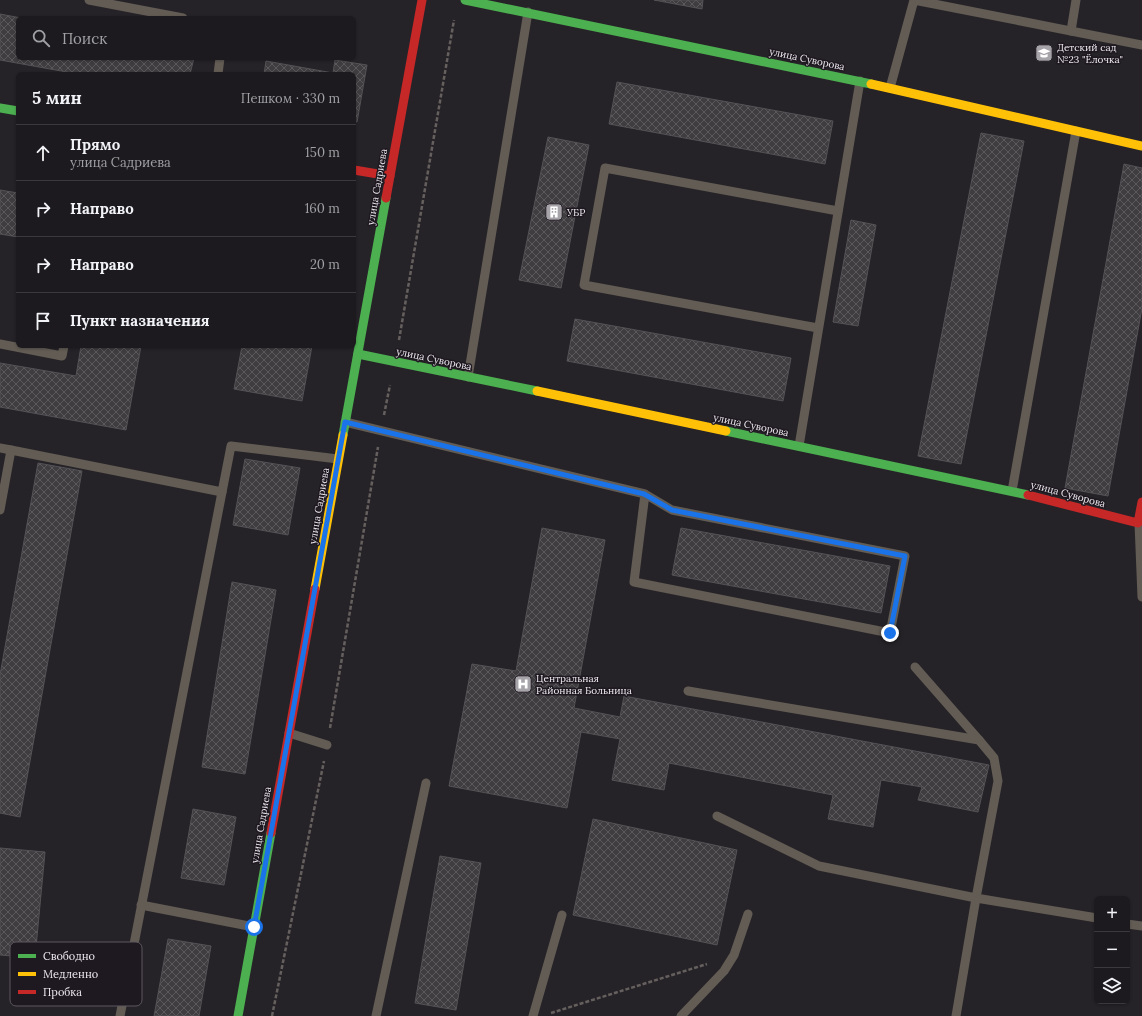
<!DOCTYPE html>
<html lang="ru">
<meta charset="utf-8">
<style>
body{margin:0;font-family:Lora,serif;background:#29272b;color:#f1f3f6}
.controls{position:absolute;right:12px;bottom:12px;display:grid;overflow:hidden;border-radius:6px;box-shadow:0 1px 3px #0004}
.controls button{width:36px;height:36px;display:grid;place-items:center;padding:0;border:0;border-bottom:1px solid #3a383c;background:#1c1a1e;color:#f1f3f6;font:20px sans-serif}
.stop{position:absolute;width:12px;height:12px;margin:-9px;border:3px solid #1a73e8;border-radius:50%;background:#fff}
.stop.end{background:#1a73e8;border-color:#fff;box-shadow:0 1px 4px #0008}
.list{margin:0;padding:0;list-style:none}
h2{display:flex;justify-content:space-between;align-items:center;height:52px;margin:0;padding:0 16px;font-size:17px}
h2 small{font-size:13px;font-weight:400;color:#a0a1a4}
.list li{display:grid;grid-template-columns:26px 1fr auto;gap:12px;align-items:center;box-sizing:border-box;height:56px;padding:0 16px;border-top:1px solid #3a383c}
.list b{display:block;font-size:15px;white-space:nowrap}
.list p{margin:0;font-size:13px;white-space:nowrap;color:#a0a1a4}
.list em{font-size:13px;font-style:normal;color:#a0a1a4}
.icon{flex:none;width:22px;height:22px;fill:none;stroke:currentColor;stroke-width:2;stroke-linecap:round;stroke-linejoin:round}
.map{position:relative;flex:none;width:1142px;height:1016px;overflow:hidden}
.search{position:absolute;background:#1c1a1e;box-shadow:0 1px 3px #0004;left:16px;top:16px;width:340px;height:44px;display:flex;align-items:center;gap:10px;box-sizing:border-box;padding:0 14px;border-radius:6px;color:#a0a1a4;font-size:15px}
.panel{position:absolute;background:#1c1a1e;box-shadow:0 1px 3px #0004;left:16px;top:72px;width:340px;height:276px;border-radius:6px}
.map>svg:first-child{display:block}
.building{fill:url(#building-cross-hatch);stroke:#555256}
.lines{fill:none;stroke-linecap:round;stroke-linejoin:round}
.path{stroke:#65605e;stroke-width:2.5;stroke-dasharray:4 2;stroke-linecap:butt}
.lane{stroke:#625c54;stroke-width:9}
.fast{stroke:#4caf50;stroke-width:9}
.slow{stroke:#ffc107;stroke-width:9}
.jam{stroke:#c62828;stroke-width:9}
.route{stroke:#1a73e8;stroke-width:5}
.labels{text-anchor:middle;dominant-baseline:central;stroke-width:3;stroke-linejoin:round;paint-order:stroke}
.poi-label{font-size:10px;fill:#ede9ef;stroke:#1e1820;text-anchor:start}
.street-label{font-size:10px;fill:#ede9ef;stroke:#1e1820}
.key{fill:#1e1820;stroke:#5c575e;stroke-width:1}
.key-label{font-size:11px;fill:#ede9ef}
</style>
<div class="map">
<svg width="1142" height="1016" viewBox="0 0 1142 1016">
<defs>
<pattern id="building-cross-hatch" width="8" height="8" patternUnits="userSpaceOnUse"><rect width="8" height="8" fill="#403d41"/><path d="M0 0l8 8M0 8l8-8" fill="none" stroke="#5c595d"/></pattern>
</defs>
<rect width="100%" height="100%" fill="#262328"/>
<g class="building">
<path d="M 654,0 L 703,0 L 702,9 Z"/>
<path d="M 0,14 L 21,18 L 18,18 L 18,58 L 194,58 L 190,74 L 78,74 L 0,60 Z"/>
<path d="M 335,60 L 367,65 L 357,122 L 354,121 L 354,74 L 264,74 L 266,61 L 333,73 Z"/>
<path d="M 617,82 L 833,121 L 825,164 L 609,124 Z"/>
<path d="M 981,133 L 1024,141 L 961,464 L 918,456 Z"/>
<path d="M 548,137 L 589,145 L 561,288 L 519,280 Z"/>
<path d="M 1124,164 L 1142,168 L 1142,308 L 1108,496 L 1065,488 Z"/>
<path d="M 0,190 L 18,193 L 18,237 L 0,234 Z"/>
<path d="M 851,220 L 876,225 L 858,326 L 833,322 Z"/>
<path d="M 575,319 L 791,358 L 783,401 L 567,361 Z"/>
<path d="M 81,346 L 141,346 L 126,430 L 0,407 L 0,363 L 76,376 Z"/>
<path d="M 242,346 L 312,346 L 302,401 L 234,389 Z"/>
<path d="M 245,459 L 300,468 L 288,535 L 233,525 Z"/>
<path d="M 38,463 L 82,471 L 20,817 L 0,813 L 0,675 Z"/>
<path d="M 542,528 L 605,540 L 574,708 L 620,717 L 624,696 L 989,765 L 978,812 L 918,800 L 922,787 L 881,780 L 873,827 L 828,819 L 833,795 L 669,763 L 664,790 L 612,780 L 620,739 L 581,732 L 567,808 L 449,786 L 472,664 L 516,671 Z"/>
<path d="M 681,528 L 890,566 L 881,613 L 672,575 Z"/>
<path d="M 232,582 L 276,590 L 245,774 L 202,767 Z"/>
<path d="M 193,809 L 236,817 L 224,885 L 181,878 Z"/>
<path d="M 593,819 L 737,850 L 717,945 L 573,915 Z"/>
<path d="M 0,848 L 45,852 L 35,958 L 0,955 Z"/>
<path d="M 440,856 L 481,863 L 456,1010 L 415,1003 Z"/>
<path d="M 168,939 L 211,946 L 199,1016 L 154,1016 Z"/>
</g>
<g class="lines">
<g class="path">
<path d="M 399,340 L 454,20"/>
<path d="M 384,415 L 390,385"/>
<path d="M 330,728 L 378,447"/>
<path d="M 551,1013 L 707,964"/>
<path d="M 272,1016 L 324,761"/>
</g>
<g class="lane">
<path d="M 89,0 L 183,18"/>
<path d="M 1071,31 L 1076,0"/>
<path d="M 218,74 L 220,58"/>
<path d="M 890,88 L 914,0 L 1142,45"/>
<path d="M 818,328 L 584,285 L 605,168 L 838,211"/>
<path d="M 0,344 L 62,356 L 64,346"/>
<path d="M 468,377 L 528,12"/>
<path d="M 345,422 L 645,494 L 672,510 L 905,556 L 890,633 L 634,582 L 645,494"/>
<path d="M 799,446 L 860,81"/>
<path d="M 0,448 L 11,450"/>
<path d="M 1012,491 L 1076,131"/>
<path d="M 0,510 L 11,450 L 222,492"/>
<path d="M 1139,523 L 1142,597"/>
<path d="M 915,667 L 979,740"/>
<path d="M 688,691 L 979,740 L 994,758 L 998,781 L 976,898 L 1097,918"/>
<path d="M 289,733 L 327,745"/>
<path d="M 717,816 L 819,866 L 976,898 L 956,1016"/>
<path d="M 141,905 L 254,927"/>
<path d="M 1127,924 L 1142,926"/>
<path d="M 120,1016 L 231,446 L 338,459"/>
<path d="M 376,1016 L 426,783"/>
<path d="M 533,1016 L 562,915"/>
<path d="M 681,1016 L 724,971 L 734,955 L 748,914"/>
</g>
<g class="fast">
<path d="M 465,0 L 871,84"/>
<path d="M 0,108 L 18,111"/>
<path d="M 358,354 L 537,391"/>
<path d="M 726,431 L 1028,495"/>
<path d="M 343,435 L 386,198"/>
<path d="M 238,1016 L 271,833"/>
</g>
<g class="slow">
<path d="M 871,84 L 1142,146"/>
<path d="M 537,391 L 726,431"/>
<path d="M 315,589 L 343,435"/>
</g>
<g class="jam">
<path d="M 354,170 L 390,176"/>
<path d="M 386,198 L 422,0"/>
<path d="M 1028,495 L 1138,523 L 1142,502"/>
<path d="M 271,833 L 315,589"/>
</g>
</g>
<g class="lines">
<path class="route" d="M 254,927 L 345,422 L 644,494 L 672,510 L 905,556 L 890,633"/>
</g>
<defs>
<symbol id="school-square" viewBox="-11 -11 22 22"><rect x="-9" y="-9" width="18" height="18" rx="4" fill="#a7a4a9" stroke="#1e1820"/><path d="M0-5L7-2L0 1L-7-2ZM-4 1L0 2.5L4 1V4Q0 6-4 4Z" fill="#fff"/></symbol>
<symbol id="building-square" viewBox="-11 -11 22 22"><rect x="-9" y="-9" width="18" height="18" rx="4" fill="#a7a4a9" stroke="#1e1820"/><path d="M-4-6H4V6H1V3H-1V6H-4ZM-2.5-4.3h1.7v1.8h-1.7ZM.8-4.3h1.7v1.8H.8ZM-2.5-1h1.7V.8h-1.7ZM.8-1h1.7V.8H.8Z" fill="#fff"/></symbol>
<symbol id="hospital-square" viewBox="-11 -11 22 22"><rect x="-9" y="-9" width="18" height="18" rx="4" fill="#a7a4a9" stroke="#1e1820"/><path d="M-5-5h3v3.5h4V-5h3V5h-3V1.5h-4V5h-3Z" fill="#fff"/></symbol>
</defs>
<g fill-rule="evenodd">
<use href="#school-square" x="1034" y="43" width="20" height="20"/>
<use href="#building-square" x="544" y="202" width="20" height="20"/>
<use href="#hospital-square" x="513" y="674" width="20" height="20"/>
</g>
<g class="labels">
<g class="poi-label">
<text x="1057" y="47">Детский сад<tspan x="1057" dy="12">№23 "Ёлочка"</tspan></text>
<text x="567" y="212">УБР</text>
<text x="536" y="678">Центральная<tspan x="536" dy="12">Районная Больница</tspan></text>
</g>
<g class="street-label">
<text transform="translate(807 59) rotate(12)">улица Суворова</text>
<text transform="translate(377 187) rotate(-80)">улица Садриева</text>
<text transform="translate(434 359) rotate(12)">улица Суворова</text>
<text transform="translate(751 425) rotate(12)">улица Суворова</text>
<text transform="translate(1068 494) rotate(15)">улица Суворова</text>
<text transform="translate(319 506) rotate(-80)">улица Садриева</text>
<text transform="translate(261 825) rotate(-80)">улица Садриева</text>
</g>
</g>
<rect x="10" y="942" width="132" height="64" rx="6" class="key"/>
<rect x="18" y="954" width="18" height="4" fill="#4caf50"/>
<rect x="18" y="972" width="18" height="4" fill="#ffc107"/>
<rect x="18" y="990" width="18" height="4" fill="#c62828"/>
<g class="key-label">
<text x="43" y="960">Свободно</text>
<text x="43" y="978">Медленно</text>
<text x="43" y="996">Пробка</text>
</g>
</svg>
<div class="controls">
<button>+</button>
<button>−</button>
<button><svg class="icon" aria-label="layers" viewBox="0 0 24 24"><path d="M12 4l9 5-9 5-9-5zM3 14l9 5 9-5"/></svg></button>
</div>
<div class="stop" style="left:254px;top:927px"></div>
<div class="stop end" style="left:890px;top:633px"></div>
<div class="search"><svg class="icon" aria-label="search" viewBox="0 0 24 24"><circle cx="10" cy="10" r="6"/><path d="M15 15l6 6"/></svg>Поиск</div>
<section class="panel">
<h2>5 мин<small>Пешком · 330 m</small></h2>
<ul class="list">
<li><svg class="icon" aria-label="ahead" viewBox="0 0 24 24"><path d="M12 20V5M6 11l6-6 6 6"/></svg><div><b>Прямо</b><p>улица Садриева</p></div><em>150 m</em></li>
<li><svg class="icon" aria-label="right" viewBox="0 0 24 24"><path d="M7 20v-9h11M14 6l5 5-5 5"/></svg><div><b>Направо</b></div><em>160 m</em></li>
<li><svg class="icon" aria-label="right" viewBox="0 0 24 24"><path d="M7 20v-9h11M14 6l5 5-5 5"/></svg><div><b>Направо</b></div><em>20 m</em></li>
<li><svg class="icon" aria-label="arrive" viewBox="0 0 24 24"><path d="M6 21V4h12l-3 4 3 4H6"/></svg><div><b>Пункт назначения</b></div></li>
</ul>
</section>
</div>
